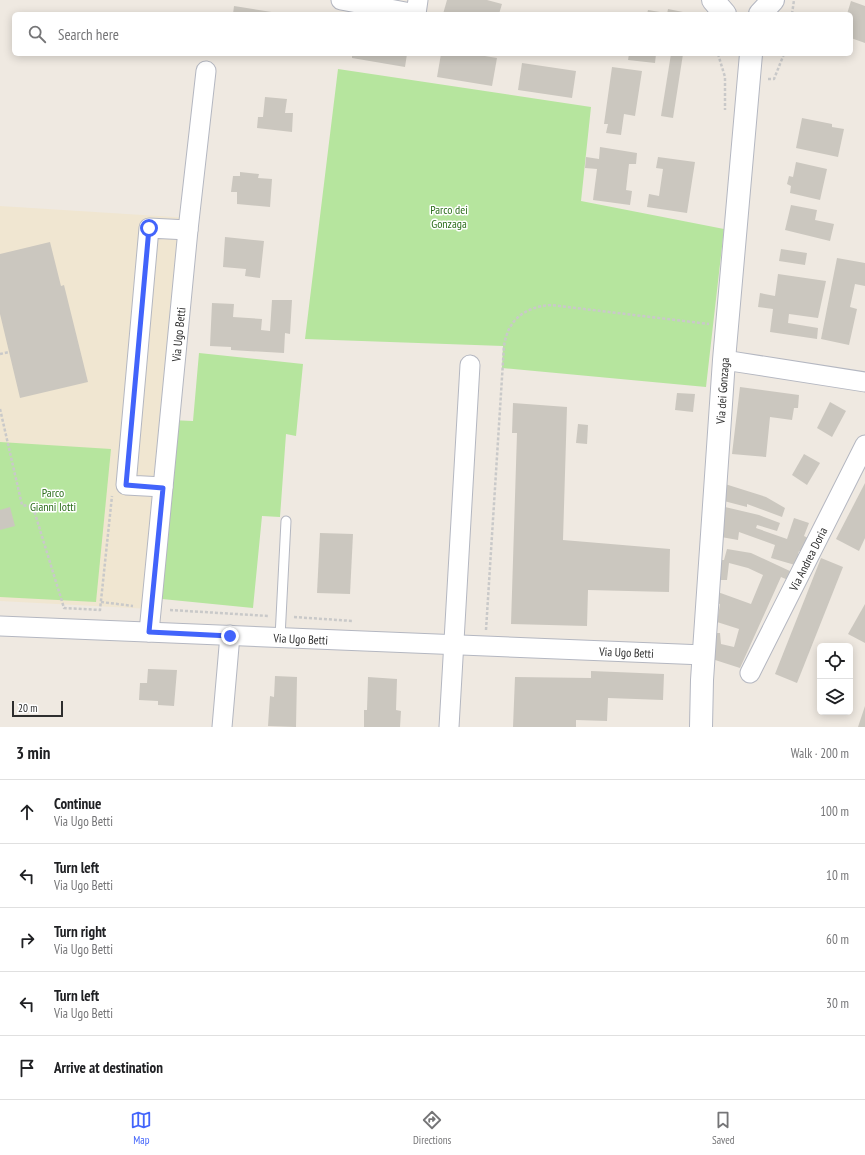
<!DOCTYPE html>
<meta charset="utf-8">
<style>
body{margin:0;font-family:"PT Sans Narrow",sans-serif;background:#f6f6f6;color:#202124}
.controls{position:absolute;right:12px;bottom:12px;display:grid;overflow:hidden;border-radius:6px;box-shadow:0 2px 10px #0003}
.controls button{width:36px;height:36px;display:grid;place-items:center;padding:0;border:0;border-bottom:1px solid #e0e0e0;background:#fff;color:#202124;font:20px sans-serif}
.scale{position:absolute;left:12px;bottom:10px;width:51px;box-sizing:border-box;padding-left:4px;border:2px solid #2e2e2e;border-top:0;font-size:11px;line-height:14px;white-space:nowrap;color:#2e2e2e;-webkit-text-stroke:3px #fff;paint-order:stroke}
.stop{position:absolute;width:12px;height:12px;margin:-9px;border:3px solid #4264fb;border-radius:50%;background:#fff}
.stop.end{background:#4264fb;border-color:#fff;box-shadow:0 1px 4px #0008}
.list{margin:0;padding:0;list-style:none}
h2{display:flex;justify-content:space-between;align-items:center;height:52px;margin:0;padding:0 16px;font-size:17px}
h2 small{font-size:13px;font-weight:400;color:#757577}
.list li{display:grid;grid-template-columns:26px 1fr auto;gap:12px;align-items:center;box-sizing:border-box;height:64px;padding:0 16px;border-top:1px solid #e0e0e0}
.list b{display:block;font-size:15px;white-space:nowrap}
.list p{margin:0;font-size:13px;white-space:nowrap;color:#757577}
.list em{font-size:13px;font-style:normal;color:#757577}
.icon{flex:none;width:22px;height:22px;fill:none;stroke:currentColor;stroke-width:2;stroke-linecap:round;stroke-linejoin:round}
.map{position:relative;flex:none;width:865px;height:727px;overflow:hidden}
.search{position:absolute;background:#fff;box-shadow:0 2px 10px #0003;left:12px;right:12px;top:12px;height:44px;display:flex;align-items:center;gap:10px;box-sizing:border-box;padding:0 14px;border-radius:6px;color:#757577;font-size:15px}
.sheet{height:372px;background:#fff}
nav{display:flex;justify-content:space-around;align-items:center;box-sizing:border-box;height:56px;border-top:1px solid #e0e0e0;background:#fff;font-size:11px;color:#757577}
nav a{display:grid;justify-items:center;gap:2px}
nav .on{color:#4264fb}
.map>svg:first-child{display:block}
.education{fill:#f0e6d1}
.green{fill:#b6e59e}
.building{fill:#cbc7bf}
.lines{fill:none;stroke-linecap:round;stroke-linejoin:round}
.lane-casing{stroke:#b4b7c1;stroke-width:11}
.street-casing{stroke:#b4b7c1;stroke-width:21}
.secondary-casing{stroke:#b4b7c1;stroke-width:24}
.path{stroke:#c9c9c9;stroke-width:2.5;stroke-dasharray:3 2;stroke-linecap:butt}
.lane{stroke:#fff;stroke-width:9}
.street{stroke:#fff;stroke-width:19}
.secondary{stroke:#fff;stroke-width:22}
.route{stroke:#4264fb;stroke-width:5}
.labels{text-anchor:middle;dominant-baseline:central;stroke-width:3;stroke-linejoin:round;paint-order:stroke}
.park-label{font-size:12px;fill:#2c6e1b;stroke:#fff}
.street-label{font-size:12px;fill:#2e2e2e;stroke:#fff}
</style>
<div class="map">
<svg width="865" height="727" viewBox="0 0 865 727">
<rect width="100%" height="100%" fill="#efe9e1"/>
<path class="education" d="M 0,206 L 190,218 L 151,609 L 0,601 Z"/>
<g class="green">
<path d="M 338,69 L 591,107 L 581,201 L 724,229 L 706,387 L 502,368 L 503,346 L 305,339 Z"/>
<path d="M 199,353 L 303,364 L 296,436 L 286,434 L 280,517 L 262,516 L 253,608 L 152,598 L 170,420 L 193,421 Z"/>
<path d="M 0,442 L 111,449 L 96,602 L 0,597 Z"/>
</g>
<g class="building">
<path d="M 447,0 L 487,0 L 502,4 L 499,14 L 443,14 Z"/>
<path d="M 851,1 L 865,6 L 865,43 L 851,38 L 851,14 L 847,14 Z"/>
<path d="M 234,6 L 278,13 L 278,14 L 233,14 Z"/>
<path d="M 668,9 L 688,13 L 688,14 L 667,14 Z"/>
<path d="M 648,10 L 666,13 L 666,14 L 647,14 Z"/>
<path d="M 352,54 L 407,54 L 405,67 L 352,58 Z"/>
<path d="M 441,54 L 473,54 L 497,58 L 492,86 L 437,77 Z"/>
<path d="M 629,54 L 656,54 L 655,63 L 628,60 Z"/>
<path d="M 671,54 L 683,54 L 673,118 L 661,116 Z"/>
<path d="M 522,63 L 576,71 L 572,98 L 518,90 Z"/>
<path d="M 612,67 L 642,71 L 635,116 L 624,114 L 621,135 L 606,133 L 608,124 L 604,124 Z"/>
<path d="M 265,97 L 287,99 L 285,113 L 293,113 L 292,132 L 257,128 L 258,117 L 263,117 Z"/>
<path d="M 802,118 L 832,124 L 832,127 L 844,129 L 838,157 L 796,148 Z"/>
<path d="M 600,147 L 637,153 L 636,164 L 629,164 L 626,190 L 632,191 L 630,205 L 593,200 L 597,169 L 585,168 L 586,157 L 599,159 Z"/>
<path d="M 658,157 L 695,162 L 687,213 L 647,207 L 649,194 L 659,196 L 663,169 L 656,168 Z"/>
<path d="M 796,162 L 827,169 L 820,200 L 790,193 L 791,186 L 787,184 L 789,176 L 793,177 Z"/>
<path d="M 240,172 L 259,174 L 258,178 L 272,179 L 270,207 L 237,204 L 237,192 L 231,192 L 233,176 L 240,176 Z"/>
<path d="M 791,205 L 817,210 L 815,220 L 834,224 L 830,241 L 785,230 Z"/>
<path d="M 225,237 L 264,241 L 260,278 L 245,276 L 246,269 L 223,267 Z"/>
<path d="M 50,242 L 61,286 L 64,285 L 88,382 L 20,398 L 0,314 L 0,254 Z"/>
<path d="M 781,249 L 807,253 L 805,265 L 779,261 Z"/>
<path d="M 837,258 L 865,263 L 865,286 L 855,284 L 850,307 L 857,309 L 849,345 L 821,339 Z"/>
<path d="M 778,274 L 826,281 L 818,318 L 789,314 L 788,323 L 818,328 L 817,339 L 770,332 L 773,309 L 758,307 L 760,293 L 775,296 Z"/>
<path d="M 272,300 L 292,300 L 290,334 L 285,333 L 284,353 L 231,350 L 231,347 L 210,346 L 212,303 L 234,304 L 233,317 L 262,319 L 261,330 L 270,331 Z"/>
<path d="M 740,387 L 799,395 L 798,408 L 794,408 L 792,420 L 770,417 L 766,457 L 732,454 Z"/>
<path d="M 677,393 L 695,394 L 693,412 L 675,410 Z"/>
<path d="M 830,402 L 846,411 L 832,437 L 817,428 Z"/>
<path d="M 513,403 L 567,407 L 563,540 L 670,549 L 669,592 L 588,590 L 587,626 L 511,624 L 517,433 L 512,433 Z"/>
<path d="M 578,424 L 588,425 L 587,444 L 576,443 Z"/>
<path d="M 804,454 L 820,463 L 807,485 L 792,475 Z"/>
<path d="M 865,483 L 865,538 L 859,551 L 836,539 Z"/>
<path d="M 725,484 L 766,497 L 785,508 L 782,517 L 747,504 L 747,507 L 724,501 Z"/>
<path d="M 10,507 L 15,526 L 0,530 L 0,510 Z"/>
<path d="M 725,507 L 759,515 L 780,523 L 777,531 L 757,525 L 756,528 L 787,539 L 794,518 L 809,523 L 804,536 L 808,538 L 803,552 L 799,551 L 798,555 L 799,556 L 795,565 L 771,558 L 775,545 L 739,532 L 738,540 L 721,537 Z"/>
<path d="M 320,533 L 353,534 L 350,594 L 317,593 Z"/>
<path d="M 727,549 L 751,553 L 792,572 L 788,580 L 781,577 L 740,668 L 712,659 L 713,633 L 720,633 L 721,644 L 734,647 L 739,629 L 717,622 L 720,604 L 713,602 L 715,591 L 751,604 L 763,575 L 748,568 L 729,563 L 727,580 L 717,580 L 719,560 L 724,560 Z"/>
<path d="M 821,558 L 843,567 L 797,683 L 775,674 Z"/>
<path d="M 865,604 L 865,643 L 848,634 Z"/>
<path d="M 148,669 L 177,670 L 174,706 L 158,705 L 158,701 L 139,700 L 140,683 L 147,683 Z"/>
<path d="M 591,671 L 664,674 L 663,700 L 608,698 L 607,721 L 576,720 L 576,727 L 513,727 L 515,677 L 591,678 Z"/>
<path d="M 275,676 L 297,677 L 296,727 L 268,726 L 270,696 L 274,697 Z"/>
<path d="M 368,677 L 397,679 L 396,710 L 401,711 L 400,727 L 364,727 L 364,710 L 367,710 Z"/>
<path d="M 865,706 L 865,727 L 858,727 Z"/>
</g>
<g class="lines">
<defs>
<path id="lane" d="M 280,637 L 286,521"/>
<g id="street">
<path d="M 341,0 L 416,14 L 418,0"/>
<path d="M 724,360 L 865,382"/>
<path d="M 163,487 L 126,485 L 149,228 L 188,230"/>
<path id="s1" d="M 0,626 L 704,655"/>
<path id="s2" d="M 149,632 L 188,230 L 206,71"/>
<path id="s3" d="M 750,673 L 865,445"/>
<path d="M 222,727 L 230,635"/>
<path d="M 449,727 L 470,365"/>
</g>
<g id="secondary">
<path d="M 713,0 L 725,14"/>
<path d="M 760,14 L 773,0"/>
<path id="s4" d="M 701,727 L 702,680 L 724,360 L 751,54"/>
</g>
</defs>
<use href="#lane" class="lane-casing"/>
<use href="#street" class="street-casing"/>
<use href="#secondary" class="secondary-casing"/>
<g class="path">
<path d="M 792,14 L 794,0"/>
<path d="M 718,54 L 725,77 L 725,110"/>
<path d="M 768,79 L 774,79 L 784,54"/>
<path d="M 0,354 L 9,352"/>
<path d="M 0,409 L 22,505 L 33,507 L 64,608 L 100,610 L 112,496"/>
<path d="M 101,602 L 133,606"/>
<path d="M 170,610 L 269,616"/>
<path d="M 294,617 L 353,621"/>
<path d="M 486,630 L 504,346 C 508,319 525,307 551,305 L 709,324"/>
</g>
<use href="#lane" class="lane"/>
<use href="#street" class="street"/>
<use href="#secondary" class="secondary"/>
</g>
<g class="lines">
<path class="route" d="M 149,228 L 126,485 L 163,488 L 149,632 L 230,636"/>
</g>
<g class="labels">
<g class="park-label">
<text x="449" y="209">Parco dei<tspan x="449" dy="14">Gonzaga</tspan></text>
<text x="53" y="492">Parco<tspan x="53" dy="14">Gianni Iotti</tspan></text>
</g>
<g class="street-label">
<text stroke="none"><textPath href="#s2" startOffset="299">Via Ugo Betti</textPath></text>
<text stroke="none"><textPath href="#s4" startOffset="337">Via dei Gonzaga</textPath></text>
<text stroke="none"><textPath href="#s3" startOffset="128">Via Andrea Doria</textPath></text>
<text stroke="none"><textPath href="#s1" startOffset="301">Via Ugo Betti</textPath></text>
<text stroke="none"><textPath href="#s1" startOffset="627">Via Ugo Betti</textPath></text>
</g>
</g>
</svg>
<div class="controls">
<button><svg class="icon" aria-label="locate" viewBox="0 0 24 24"><circle cx="12" cy="12" r="6"/><path d="M12 2v4M12 18v4M2 12h4M18 12h4"/></svg></button>
<button><svg class="icon" aria-label="layers" viewBox="0 0 24 24"><path d="M12 4l9 5-9 5-9-5zM3 14l9 5 9-5"/></svg></button>
</div>
<div class="scale">20 m</div>
<div class="stop" style="left:149px;top:228px"></div>
<div class="stop end" style="left:230px;top:636px"></div>
<div class="search"><svg class="icon" aria-label="search" viewBox="0 0 24 24"><circle cx="10" cy="10" r="6"/><path d="M15 15l6 6"/></svg>Search here</div>
</div>
<section class="sheet">
<h2>3 min<small>Walk · 200 m</small></h2>
<ul class="list">
<li><svg class="icon" aria-label="ahead" viewBox="0 0 24 24"><path d="M12 20V5M6 11l6-6 6 6"/></svg><div><b>Continue</b><p>Via Ugo Betti</p></div><em>100 m</em></li>
<li><svg class="icon" aria-label="left" viewBox="0 0 24 24"><path d="M17 20v-9H6M10 6l-5 5 5 5"/></svg><div><b>Turn left</b><p>Via Ugo Betti</p></div><em>10 m</em></li>
<li><svg class="icon" aria-label="right" viewBox="0 0 24 24"><path d="M7 20v-9h11M14 6l5 5-5 5"/></svg><div><b>Turn right</b><p>Via Ugo Betti</p></div><em>60 m</em></li>
<li><svg class="icon" aria-label="left" viewBox="0 0 24 24"><path d="M17 20v-9H6M10 6l-5 5 5 5"/></svg><div><b>Turn left</b><p>Via Ugo Betti</p></div><em>30 m</em></li>
<li><svg class="icon" aria-label="arrive" viewBox="0 0 24 24"><path d="M6 21V4h12l-3 4 3 4H6"/></svg><div><b>Arrive at destination</b></div></li>
</ul>
</section>
<nav>
<a class="on"><svg class="icon" aria-label="map" viewBox="0 0 24 24"><path d="M3 6l6-2 6 2 6-2v14l-6 2-6-2-6 2zM9 4v14M15 6v14"/></svg>Map</a>
<a><svg class="icon" aria-label="directions" viewBox="0 0 24 24"><path d="M12 3l9 9-9 9-9-9zM9 14v-3h6M13 9l2 2-2 2"/></svg>Directions</a>
<a><svg class="icon" aria-label="saved" viewBox="0 0 24 24"><path d="M7 4h10v16l-5-4-5 4z"/></svg>Saved</a>
</nav>
